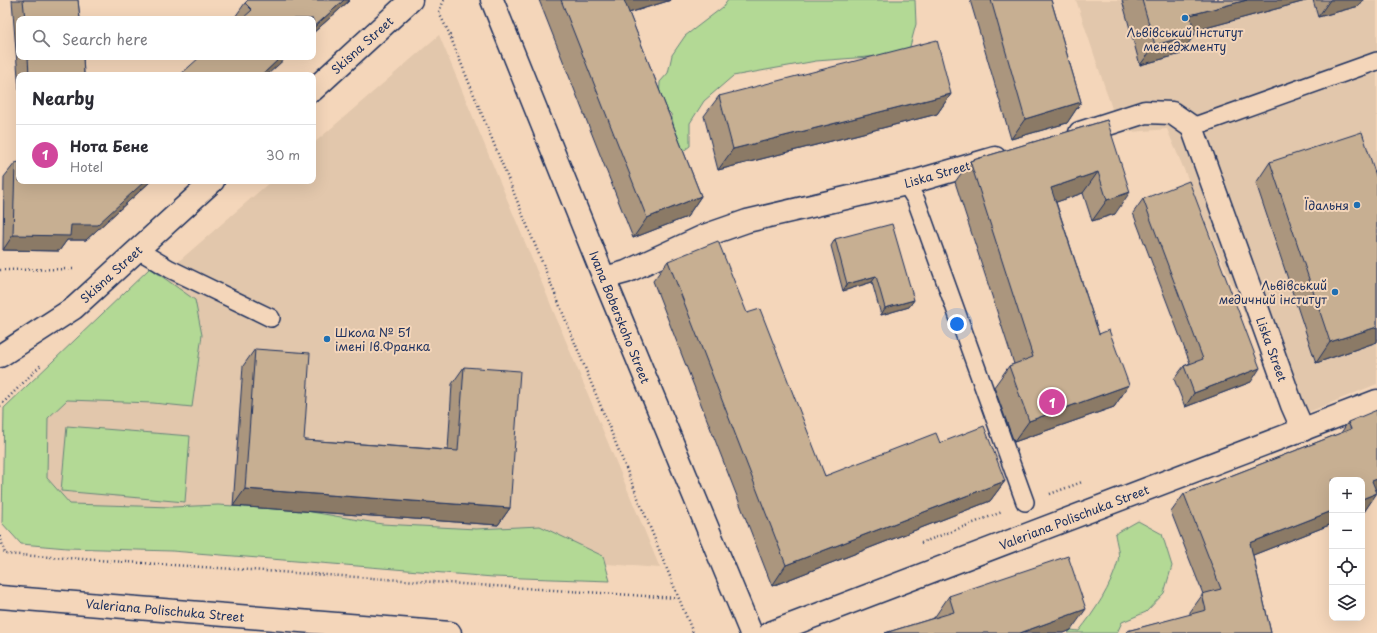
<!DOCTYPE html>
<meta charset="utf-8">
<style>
body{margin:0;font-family:"Playpen Sans",sans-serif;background:#f2f2f3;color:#2b2b33}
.controls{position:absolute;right:12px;bottom:12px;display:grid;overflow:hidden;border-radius:8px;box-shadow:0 4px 16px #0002}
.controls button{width:36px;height:36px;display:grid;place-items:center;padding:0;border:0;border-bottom:1px solid #e1e1e2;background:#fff;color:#2b2b33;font:20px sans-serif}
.you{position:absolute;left:957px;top:324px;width:14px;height:14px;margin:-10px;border:3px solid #fff;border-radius:50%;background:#1a73e8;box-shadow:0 0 0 6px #1a73e833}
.badge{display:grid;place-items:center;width:26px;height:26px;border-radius:50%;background:#7c3aed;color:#fff;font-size:13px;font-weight:700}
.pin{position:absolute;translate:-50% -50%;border:2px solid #fff;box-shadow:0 1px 4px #0006}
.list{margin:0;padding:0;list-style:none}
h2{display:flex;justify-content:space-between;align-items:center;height:52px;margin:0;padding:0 16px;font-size:17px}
h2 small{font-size:13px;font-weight:400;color:#7c7c81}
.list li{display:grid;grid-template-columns:26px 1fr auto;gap:12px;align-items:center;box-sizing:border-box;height:60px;padding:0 16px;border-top:1px solid #e1e1e2}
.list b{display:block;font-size:15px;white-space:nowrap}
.list p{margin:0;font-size:13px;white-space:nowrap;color:#7c7c81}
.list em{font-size:13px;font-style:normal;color:#7c7c81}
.icon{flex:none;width:22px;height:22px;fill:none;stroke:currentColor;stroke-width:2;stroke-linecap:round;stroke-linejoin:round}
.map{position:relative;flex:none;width:1377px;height:633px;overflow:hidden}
.search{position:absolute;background:#fff;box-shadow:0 4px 16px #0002;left:16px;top:16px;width:300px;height:44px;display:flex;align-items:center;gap:10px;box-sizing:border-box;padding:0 14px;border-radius:8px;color:#7c7c81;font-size:15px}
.panel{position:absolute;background:#fff;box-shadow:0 4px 16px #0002;left:16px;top:72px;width:300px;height:112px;border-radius:8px}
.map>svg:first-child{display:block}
.built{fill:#e2c7ac}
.green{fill:#b3d995;stroke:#67847a}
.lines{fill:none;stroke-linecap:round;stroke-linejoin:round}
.service-casing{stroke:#1b2f5e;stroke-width:20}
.minor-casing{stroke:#1b2f5e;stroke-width:25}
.path{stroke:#1b2f5e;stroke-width:2.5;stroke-dasharray:1 3;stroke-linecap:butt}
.service{stroke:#f4d6ba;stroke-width:17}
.minor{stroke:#f4d6ba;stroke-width:22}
.wall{fill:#ab967e;stroke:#1b2f5e}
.shaded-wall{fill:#8b7a66;stroke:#1b2f5e}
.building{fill:#c7af92;stroke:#1b2f5e}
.poi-dot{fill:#1f6fb2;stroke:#f4d6ba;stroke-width:1.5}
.labels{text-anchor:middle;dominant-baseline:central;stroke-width:4;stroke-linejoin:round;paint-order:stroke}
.poi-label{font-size:12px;fill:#1b2f5e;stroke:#f4d6ba;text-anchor:end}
.street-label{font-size:12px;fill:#1b2f5e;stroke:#f4d6ba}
</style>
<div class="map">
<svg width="1377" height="633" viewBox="0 0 1377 633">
<rect width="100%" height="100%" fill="#f4d6ba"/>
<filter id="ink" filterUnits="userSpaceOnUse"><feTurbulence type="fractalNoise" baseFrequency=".025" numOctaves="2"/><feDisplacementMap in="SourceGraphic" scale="8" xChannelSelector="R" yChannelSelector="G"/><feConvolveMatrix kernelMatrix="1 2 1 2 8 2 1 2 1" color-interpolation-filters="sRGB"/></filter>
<g filter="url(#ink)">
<g class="built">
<path d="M 1076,0 L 1377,0 L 1377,384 L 1289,420 L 1167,129 L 1120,133 Z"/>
<path d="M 439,35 L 660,568 L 5,519 L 9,409 L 271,181 L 313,181 L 313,144 Z"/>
</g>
<g class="green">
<path d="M 728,0 L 915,0 L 916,24 L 908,54 L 816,61 L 733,76 L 704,101 L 690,123 L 690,146 L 682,152 L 677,141 L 671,114 L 659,102 L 660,82 L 668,73 L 672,55 L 685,36 L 723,7 Z"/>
<path d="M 150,268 L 195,300 L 202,335 L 192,407 L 153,403 L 67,400 L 48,418 L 47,478 L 70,504 L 172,507 L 218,505 L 300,510 L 382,524 L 476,529 L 540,526 L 603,556 L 610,581 L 493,577 L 172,551 L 67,548 L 21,544 L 2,523 L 4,408 Z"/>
<path d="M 67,426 L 190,436 L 185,502 L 61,491 Z"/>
<path d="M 1138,521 L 1162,534 L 1172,566 L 1164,593 L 1146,612 L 1122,622 L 1117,633 L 1068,633 L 1071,630 L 1079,631 C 1095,611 1111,587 1118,561 C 1120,553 1116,542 1115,534 Z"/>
</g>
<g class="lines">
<defs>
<g id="service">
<path d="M 1192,127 L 1377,61"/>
<path d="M 906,184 L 916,200 L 1025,502"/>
<path d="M 138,250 L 170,269 L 271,318"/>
</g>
<g id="minor">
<path d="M 492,0 L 604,278 L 751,633"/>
<path d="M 313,90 L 411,0"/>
<path d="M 1080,133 L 1145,112 L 1172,113 L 1192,127 L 1292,405 L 1303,430"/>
<path d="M 604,278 L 626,272 L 704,236 L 747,221 L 906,184 L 995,158"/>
<path d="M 0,356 L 74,308 L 213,181"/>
<path d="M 0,597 L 450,633"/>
<path d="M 770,633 L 1377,401"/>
</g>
</defs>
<use href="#service" class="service-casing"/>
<use href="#minor" class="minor-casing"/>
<g class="path">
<path d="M 439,12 L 444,0"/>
<path d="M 439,13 L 448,31 L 693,633"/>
<path d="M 0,270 L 74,269"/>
<path d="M 0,406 L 42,364"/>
<path d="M 1050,494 L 1082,482"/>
<path d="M 0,536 L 5,554 L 677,598"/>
<path d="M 921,543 L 1002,512"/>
</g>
<use href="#service" class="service"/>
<use href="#minor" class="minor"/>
</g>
<g class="wall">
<path d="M 12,0 L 78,0 L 80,19 L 19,19 L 19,57 L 83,57 L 84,75 L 19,75 L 19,90 Z"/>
<path d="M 248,0 L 350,0 L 313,33 L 313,19 L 236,19 L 235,17 L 245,3 Z"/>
<path d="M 539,0 L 671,0 L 629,13 L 701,196 L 687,217 L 633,238 Z"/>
<path d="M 970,0 L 1051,0 L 1081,102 L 1067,123 L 1011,139 Z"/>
<path d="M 1122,0 L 1309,0 L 1194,31 L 1181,54 L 1140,65 Z"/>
<path d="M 1313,0 L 1363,0 L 1359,6 L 1318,17 Z"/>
<path d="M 951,94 L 937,114 L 718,170 L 704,116 L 719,96 Z"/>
<path d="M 1107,120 L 1115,214 L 1092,221 L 1083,193 L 1056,202 L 1099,334 L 1129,385 L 1114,407 L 1014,442 L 994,387 L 1009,366 L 1014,364 L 955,182 L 970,161 Z"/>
<path d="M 1270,162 L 1377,179 L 1377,342 L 1316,363 L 1256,183 Z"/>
<path d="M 15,163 L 19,181 L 151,181 L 86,240 L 67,240 L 59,251 L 3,250 L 4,177 Z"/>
<path d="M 1143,199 L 1251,382 L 1185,407 L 1174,379 L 1184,366 L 1190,363 L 1133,213 Z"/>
<path d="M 835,239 L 914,300 L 909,307 L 881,315 L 872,282 L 843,291 L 831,246 Z"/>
<path d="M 668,261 L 747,313 L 825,476 L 940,443 L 1005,481 L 990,501 L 772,586 L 653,281 Z"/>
<path d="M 255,349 L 304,440 L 448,450 L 452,384 L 464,367 L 510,508 L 498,525 L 233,506 L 243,366 Z"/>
<path d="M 1348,422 L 1377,492 L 1364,512 L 1362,513 L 1362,480 L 1332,480 L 1332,524 L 1253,555 L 1271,633 L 1126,633 L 1127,631 L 1190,615 L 1190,612 L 1203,594 L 1171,512 L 1184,494 L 1341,433 Z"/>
<path d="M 949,596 L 1071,630 L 1064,633 L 885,633 L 934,618 Z"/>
</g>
<g class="shaded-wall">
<path d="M 344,0 L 350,0 L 313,33 L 313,28 Z"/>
<path d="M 622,0 L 671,0 L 609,19 Z"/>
<path d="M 1247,0 L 1309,0 L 1176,36 L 1190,15 Z"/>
<path d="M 1330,0 L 1363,0 L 1359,6 L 1318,17 Z"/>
<path d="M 1195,34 L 1181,54 L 1140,65 L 1155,45 Z"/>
<path d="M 281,57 L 287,57 L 267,75 L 262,75 Z"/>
<path d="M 951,94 L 937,114 L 718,170 L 733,149 Z"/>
<path d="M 1081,102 L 1067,123 L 1011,139 L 1025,119 Z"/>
<path d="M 1098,172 L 1083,193 L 1036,209 L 1051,188 Z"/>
<path d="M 145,181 L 151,181 L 86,240 L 67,240 L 59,251 L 3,250 L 13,235 L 71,225 Z"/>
<path d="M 1130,192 L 1115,214 L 1092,221 L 1107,200 Z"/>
<path d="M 701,196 L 687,217 L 633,238 L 647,218 Z"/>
<path d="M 876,276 L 872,282 L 843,291 L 847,284 Z"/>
<path d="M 914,300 L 909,307 L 881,315 L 885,308 Z"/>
<path d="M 1377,327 L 1377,342 L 1316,363 L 1330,342 Z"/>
<path d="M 1260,368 L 1251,382 L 1185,407 L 1194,393 Z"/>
<path d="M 1129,385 L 1114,407 L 1014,442 L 1029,421 Z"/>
<path d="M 1377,479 L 1377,492 L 1362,498 L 1372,481 Z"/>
<path d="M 1005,481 L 990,501 L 772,586 L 786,565 Z"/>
<path d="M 245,489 L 510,508 L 498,525 L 233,506 Z"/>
<path d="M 1377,493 L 1364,512 L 1362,513 L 1362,499 Z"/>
<path d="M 1332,511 L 1332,524 L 1238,561 L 1250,543 Z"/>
<path d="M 1086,609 L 1071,630 L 1064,633 L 1020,633 Z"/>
</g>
<g class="building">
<path d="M 23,0 L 78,0 L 80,19 L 25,19 Z"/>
<path d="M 248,0 L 344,0 L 313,28 L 313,19 L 242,19 L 252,10 L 245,3 Z"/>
<path d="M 561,0 L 624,0 L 701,196 L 647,218 Z"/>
<path d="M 991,0 L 1051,0 L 1081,102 L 1025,119 Z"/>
<path d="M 1142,0 L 1247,0 L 1190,15 L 1195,34 L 1155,45 Z"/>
<path d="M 937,40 L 951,94 L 733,149 L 719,96 Z"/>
<path d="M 28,57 L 83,57 L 84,75 L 29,75 Z"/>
<path d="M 200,57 L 281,57 L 262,75 L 180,75 Z"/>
<path d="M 1107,120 L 1130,192 L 1107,200 L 1098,172 L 1051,188 L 1099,334 L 1109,330 L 1129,385 L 1029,421 L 1009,366 L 1033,357 L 970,161 Z"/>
<path d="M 1362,132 L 1377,179 L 1377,327 L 1330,342 L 1270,162 Z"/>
<path d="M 19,162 L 19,181 L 145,181 L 97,225 L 71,225 L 70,236 L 13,235 L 15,163 Z"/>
<path d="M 1189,181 L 1260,368 L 1194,393 L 1184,366 L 1203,359 L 1143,199 Z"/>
<path d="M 892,224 L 914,300 L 885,308 L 876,276 L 847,284 L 835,239 Z"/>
<path d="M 718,241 L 747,313 L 760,309 L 825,476 L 936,433 L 940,443 L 984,426 L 1005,481 L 786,565 L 668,261 Z"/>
<path d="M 255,349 L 310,353 L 304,440 L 458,451 L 464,367 L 520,371 L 510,508 L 245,489 Z"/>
<path d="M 1377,410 L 1377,479 L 1372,481 L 1377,493 L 1362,499 L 1362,480 L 1332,480 L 1332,511 L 1250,543 L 1271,633 L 1128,633 L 1127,631 L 1206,610 L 1202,594 L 1221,589 L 1184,494 L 1351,429 L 1348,422 Z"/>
<path d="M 1068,556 L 1086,609 L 1020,633 L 885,633 L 954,612 L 949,596 Z"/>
</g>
</g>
<g class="poi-dot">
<circle cx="1185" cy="18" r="4"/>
<circle cx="1357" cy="205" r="4"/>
<circle cx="1335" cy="292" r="4"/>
<circle cx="327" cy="339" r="4"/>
</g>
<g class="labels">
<g class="poi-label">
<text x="1185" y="32" text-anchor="middle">Львівський інститут<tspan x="1185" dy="14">менеджменту</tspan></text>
<text x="1349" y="205">Їдальня</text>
<text x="1327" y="285">Львівський<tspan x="1327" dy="14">медичний інститут</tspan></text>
<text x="335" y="332" text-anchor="start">Школа № 51<tspan x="335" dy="14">імені Ів.Франка</tspan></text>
</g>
<g class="street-label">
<text transform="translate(362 45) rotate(-42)">Skisna Street</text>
<text transform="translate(937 174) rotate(-16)">Liska Street</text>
<text transform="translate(111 274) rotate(-42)">Skisna Street</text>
<text transform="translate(620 317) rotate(68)">Ivana Boberskoho Street</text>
<text transform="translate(1272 349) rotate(70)">Liska Street</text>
<text transform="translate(1074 517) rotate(-21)">Valeriana Polischuka Street</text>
<text transform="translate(165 610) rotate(5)">Valeriana Polischuka Street</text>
</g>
</g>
</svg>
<div class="controls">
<button>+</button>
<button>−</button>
<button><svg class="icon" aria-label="locate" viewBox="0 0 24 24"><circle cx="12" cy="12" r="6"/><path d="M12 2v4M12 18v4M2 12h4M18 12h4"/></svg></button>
<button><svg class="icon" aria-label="layers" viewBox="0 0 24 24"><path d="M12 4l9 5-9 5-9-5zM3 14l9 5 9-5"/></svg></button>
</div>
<div class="you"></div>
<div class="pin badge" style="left:1052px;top:402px;background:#d1479c">1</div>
<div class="search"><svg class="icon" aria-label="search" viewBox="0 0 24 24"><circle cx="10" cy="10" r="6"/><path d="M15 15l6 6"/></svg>Search here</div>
<section class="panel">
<h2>Nearby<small></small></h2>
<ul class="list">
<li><span class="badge" style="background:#d1479c">1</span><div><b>Нота Бене</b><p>Hotel</p></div><em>30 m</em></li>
</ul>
</section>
</div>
